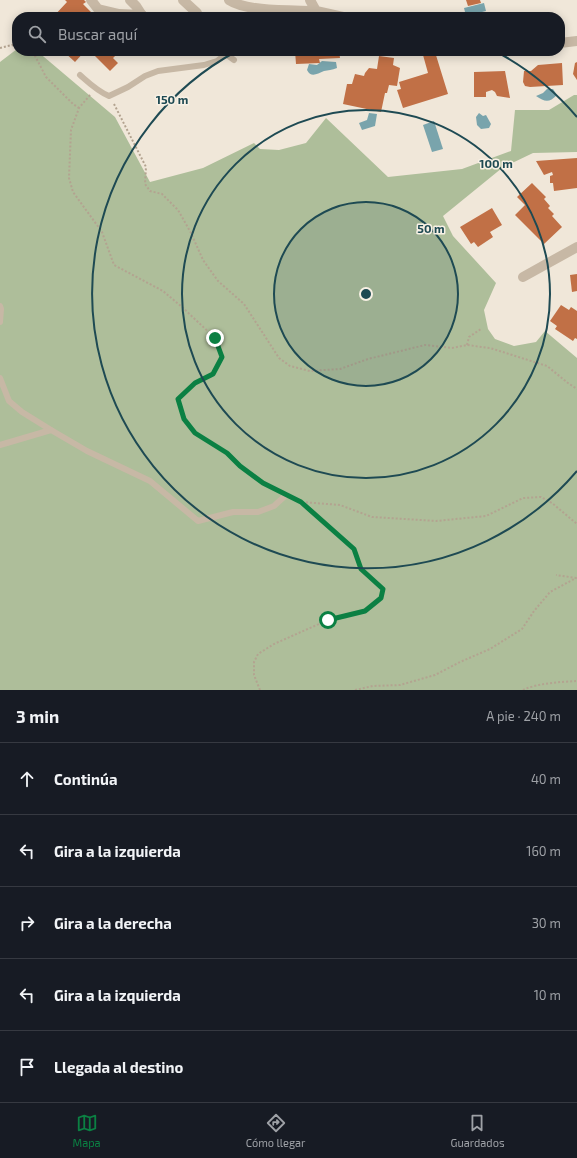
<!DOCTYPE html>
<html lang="es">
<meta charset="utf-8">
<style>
body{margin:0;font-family:"Exo 2",sans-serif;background:#242831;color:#f1f3f6}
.stop{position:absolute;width:12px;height:12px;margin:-9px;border:3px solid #0b8043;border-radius:50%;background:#fff}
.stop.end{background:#0b8043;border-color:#fff;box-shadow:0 1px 4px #0008}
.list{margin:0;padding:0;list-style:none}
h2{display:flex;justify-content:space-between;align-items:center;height:52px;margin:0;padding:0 16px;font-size:17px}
h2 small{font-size:13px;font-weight:400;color:#9ea1a6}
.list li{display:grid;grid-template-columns:26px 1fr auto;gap:12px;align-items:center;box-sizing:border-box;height:72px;padding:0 16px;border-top:1px solid #363941}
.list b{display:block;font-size:15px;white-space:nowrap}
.list em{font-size:13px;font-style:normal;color:#9ea1a6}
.icon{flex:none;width:22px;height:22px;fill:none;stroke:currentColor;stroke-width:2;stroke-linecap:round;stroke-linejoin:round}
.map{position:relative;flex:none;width:577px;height:690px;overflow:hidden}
.search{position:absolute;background:#171b24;box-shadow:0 2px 10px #0003;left:12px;right:12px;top:12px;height:44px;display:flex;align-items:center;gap:10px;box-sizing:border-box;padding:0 14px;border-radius:16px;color:#9ea1a6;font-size:15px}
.sheet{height:412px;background:#171b24}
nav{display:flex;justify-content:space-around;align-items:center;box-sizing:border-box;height:56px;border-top:1px solid #363941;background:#171b24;font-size:11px;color:#9ea1a6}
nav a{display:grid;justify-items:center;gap:2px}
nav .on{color:#0b8043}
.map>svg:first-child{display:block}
.green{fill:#aebe9a}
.water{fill:#79a4ac}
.building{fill:#c17046}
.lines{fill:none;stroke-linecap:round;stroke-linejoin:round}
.path{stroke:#b3a390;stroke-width:2;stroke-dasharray:2 2;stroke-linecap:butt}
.lane{stroke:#c7b8a5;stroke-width:6}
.street{stroke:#c7b8a5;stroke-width:10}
.route{stroke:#0b8043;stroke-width:5}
.ring{fill:none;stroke:#1e4a53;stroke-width:2}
.centre{fill:#1e4a53;stroke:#f8f1e5;stroke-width:2}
.ring-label{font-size:12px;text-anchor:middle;font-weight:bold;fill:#1e4a53;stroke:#f8f1e5;stroke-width:3;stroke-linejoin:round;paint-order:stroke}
</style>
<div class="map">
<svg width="577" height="690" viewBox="0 0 577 690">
<rect width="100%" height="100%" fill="#f0e7d9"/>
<path class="green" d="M 17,49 L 17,51 L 37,51 L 115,117 L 150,182 L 203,168 L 254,143 L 260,149 L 279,150 L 306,143 L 326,118 L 388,177 L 462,169 L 511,151 L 515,110 L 549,110 L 574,95 L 577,95 L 577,152 L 533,153 L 502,168 L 443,216 L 453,236 L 496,283 L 484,310 L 488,329 L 495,339 L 514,346 L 536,342 L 545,331 L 577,358 L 577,690 L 0,690 L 0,62 Z"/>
<g class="water">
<path d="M 484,3 L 486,11 L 466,16 L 464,8 Z"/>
<path d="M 322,61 L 336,62 L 337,68 C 332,70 328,70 324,71 C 317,74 311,78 307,70 L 309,64 L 317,65 Z"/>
<path d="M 547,89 L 553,89 L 557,95 C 549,103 545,102 536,96 L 543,93 Z"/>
<path d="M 369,113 L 377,114 L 375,126 L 362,130 L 359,123 L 367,120 Z"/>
<path d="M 479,113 L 483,116 L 486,115 L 491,124 L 489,128 L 481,129 L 477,125 L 476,117 Z"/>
<path d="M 434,121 L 443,149 L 432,152 L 423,125 Z"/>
</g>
<g class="building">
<path d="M 65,0 L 84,0 L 86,2 L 83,4 L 96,17 L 45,17 L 49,13 L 53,17 L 67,2 Z"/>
<path d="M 466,0 L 480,0 L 481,3 L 468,6 Z"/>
<path d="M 63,51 L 85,51 L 75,62 Z"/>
<path d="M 96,51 L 120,51 L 113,58 L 118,63 L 110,71 L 93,54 Z"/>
<path d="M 295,51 L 339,51 L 340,58 L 319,59 L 320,63 L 296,64 Z"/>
<path d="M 435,52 L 448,94 L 403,108 L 397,90 L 401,89 L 399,82 L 428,73 L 423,55 Z"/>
<path d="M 379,56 L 394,58 L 393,65 L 400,68 L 397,86 L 389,85 L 387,93 L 385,93 L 381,112 L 343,104 L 347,84 L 352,84 L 355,74 L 364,76 L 365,73 L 369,68 L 377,69 Z"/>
<path d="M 577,62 L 577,80 L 573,74 L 575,63 Z"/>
<path d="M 562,63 L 563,85 L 530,87 L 525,86 L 523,82 L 524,71 L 531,71 L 538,65 Z"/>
<path d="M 505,71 L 510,98 L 497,96 L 495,92 L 492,90 L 486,92 L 486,97 L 474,97 L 474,72 Z"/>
<path d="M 577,158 L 577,188 L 554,191 L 553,183 L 550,183 L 550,176 L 553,175 L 552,172 L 544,175 L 536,161 Z"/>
<path d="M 532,183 L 546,197 L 544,199 L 550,206 L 548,208 L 554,214 L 552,216 L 562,227 L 544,244 L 515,215 L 525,205 L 517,197 Z"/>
<path d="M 492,208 L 502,225 L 490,232 L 493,237 L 478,247 L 474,242 L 471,244 L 460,227 Z"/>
<path d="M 577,274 L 577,291 L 572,292 L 570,275 Z"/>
<path d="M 561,305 L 569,310 L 571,307 L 577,311 L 577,339 L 575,338 L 573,341 L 555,329 L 557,326 L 550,321 Z"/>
</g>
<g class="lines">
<g class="path">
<path d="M 0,48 L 12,45 L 17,47"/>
<path d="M 29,51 L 33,52 L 46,77 L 73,104 L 79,108"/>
<path d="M 90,95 L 79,108 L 71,130 L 69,178 L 73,192 L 102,232 L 114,265 L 163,291 L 182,307 L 215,338 L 221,357 L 213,373 L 195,383 L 178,399 L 184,419 L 195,433 L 227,453 L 240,466 L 263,483 L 278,491"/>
<path d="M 114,104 L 146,167 L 145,184 L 150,191 L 162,194 L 178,210 L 191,233 L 203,260 L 218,281 L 244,304 L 279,358 L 290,366 L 310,371 L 340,369 L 368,359 L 425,345 L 452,348 L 467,345 L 490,348 L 547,366 L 568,383 L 577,389"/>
<path d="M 467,345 L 469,337 L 481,329"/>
<path d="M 302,502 L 340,505 L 372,517 L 436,521 L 486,516 L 523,498 L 541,497 L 552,503 L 577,524"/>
<path d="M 260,690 L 254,675 L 254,662 L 258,654 L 274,644 L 328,620 L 365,611 L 381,598 L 383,589 L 361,569 L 354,549 L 301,502 L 293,498"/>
<path d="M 355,690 L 373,686 L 400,685 L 435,675 L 460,662 L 490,649 L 522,629 L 534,611 L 550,592 L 576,578 L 556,575"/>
<path d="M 523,690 C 538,683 560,682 577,681"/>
</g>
<g class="lane">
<path d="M 226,54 L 234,60"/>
<path d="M 80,75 C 89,83 97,91 109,96 L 128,87 L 145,76 L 158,71 L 204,65 L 217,61 L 226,54 L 225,51"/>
<path d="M 0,306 L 1,309 L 0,322"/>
<path d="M 0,378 L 9,401 L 22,412 L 51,430"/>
<path d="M 0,445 L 51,430 L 87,451 L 150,481 L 198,521 L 233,512 L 258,512 L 274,506 L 286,495"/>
</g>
<g class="street">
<path d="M 91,0 L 98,9 L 119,14 L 142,15"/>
<path d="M 130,0 L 136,6 L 143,17"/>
<path d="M 183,0 L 197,13 L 197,17"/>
<path d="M 229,0 C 247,12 293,10 316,11"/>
<path d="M 310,0 L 316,11 L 343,17"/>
<path d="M 560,43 L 577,41"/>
<path d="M 523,277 L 577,247"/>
</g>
</g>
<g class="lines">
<path class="route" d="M 215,338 L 222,357 L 213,374 L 195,383 L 178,399 L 184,419 L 195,433 L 227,453 L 240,466 L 263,483 L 301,502 L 354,549 L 361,569 L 383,589 L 381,598 L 365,611 L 328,620"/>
</g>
<circle cx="366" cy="294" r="92" fill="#1e4a53" fill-opacity=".12"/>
<g class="ring">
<circle cx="366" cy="294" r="92"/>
<circle cx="366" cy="294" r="184"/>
<path d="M577 471A275 275 0 1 1 237 51M495 51A275 275 0 0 1 577 117"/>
</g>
<circle cx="366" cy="294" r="6" class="centre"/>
<g class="ring-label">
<text x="172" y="104">150 m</text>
<text x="496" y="168">100 m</text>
<text x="431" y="233">50 m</text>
</g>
</svg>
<div class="stop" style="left:328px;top:620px"></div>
<div class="stop end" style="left:215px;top:338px"></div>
<div class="search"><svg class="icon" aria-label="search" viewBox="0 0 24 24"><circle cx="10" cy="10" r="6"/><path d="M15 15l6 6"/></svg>Buscar aquí</div>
</div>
<section class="sheet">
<h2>3 min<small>A pie · 240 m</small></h2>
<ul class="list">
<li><svg class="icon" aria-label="ahead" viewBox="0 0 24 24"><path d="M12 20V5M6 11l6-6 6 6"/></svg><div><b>Continúa</b></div><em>40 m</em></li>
<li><svg class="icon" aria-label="left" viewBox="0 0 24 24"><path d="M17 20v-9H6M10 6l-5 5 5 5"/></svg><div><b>Gira a la izquierda</b></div><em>160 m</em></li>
<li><svg class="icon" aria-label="right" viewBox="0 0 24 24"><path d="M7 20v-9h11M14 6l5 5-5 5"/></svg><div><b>Gira a la derecha</b></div><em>30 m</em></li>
<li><svg class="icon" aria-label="left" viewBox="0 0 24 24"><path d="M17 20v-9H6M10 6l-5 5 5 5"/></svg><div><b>Gira a la izquierda</b></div><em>10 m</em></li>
<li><svg class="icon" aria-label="arrive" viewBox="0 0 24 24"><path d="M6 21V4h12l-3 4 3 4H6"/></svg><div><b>Llegada al destino</b></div></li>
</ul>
</section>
<nav>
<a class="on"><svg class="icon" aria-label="map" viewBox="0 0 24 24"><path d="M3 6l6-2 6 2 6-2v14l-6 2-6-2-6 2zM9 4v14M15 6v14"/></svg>Mapa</a>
<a><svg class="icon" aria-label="directions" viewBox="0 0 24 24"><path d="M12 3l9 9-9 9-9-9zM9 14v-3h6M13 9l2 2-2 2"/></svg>Cómo llegar</a>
<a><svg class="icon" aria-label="saved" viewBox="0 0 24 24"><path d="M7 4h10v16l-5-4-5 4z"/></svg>Guardados</a>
</nav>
